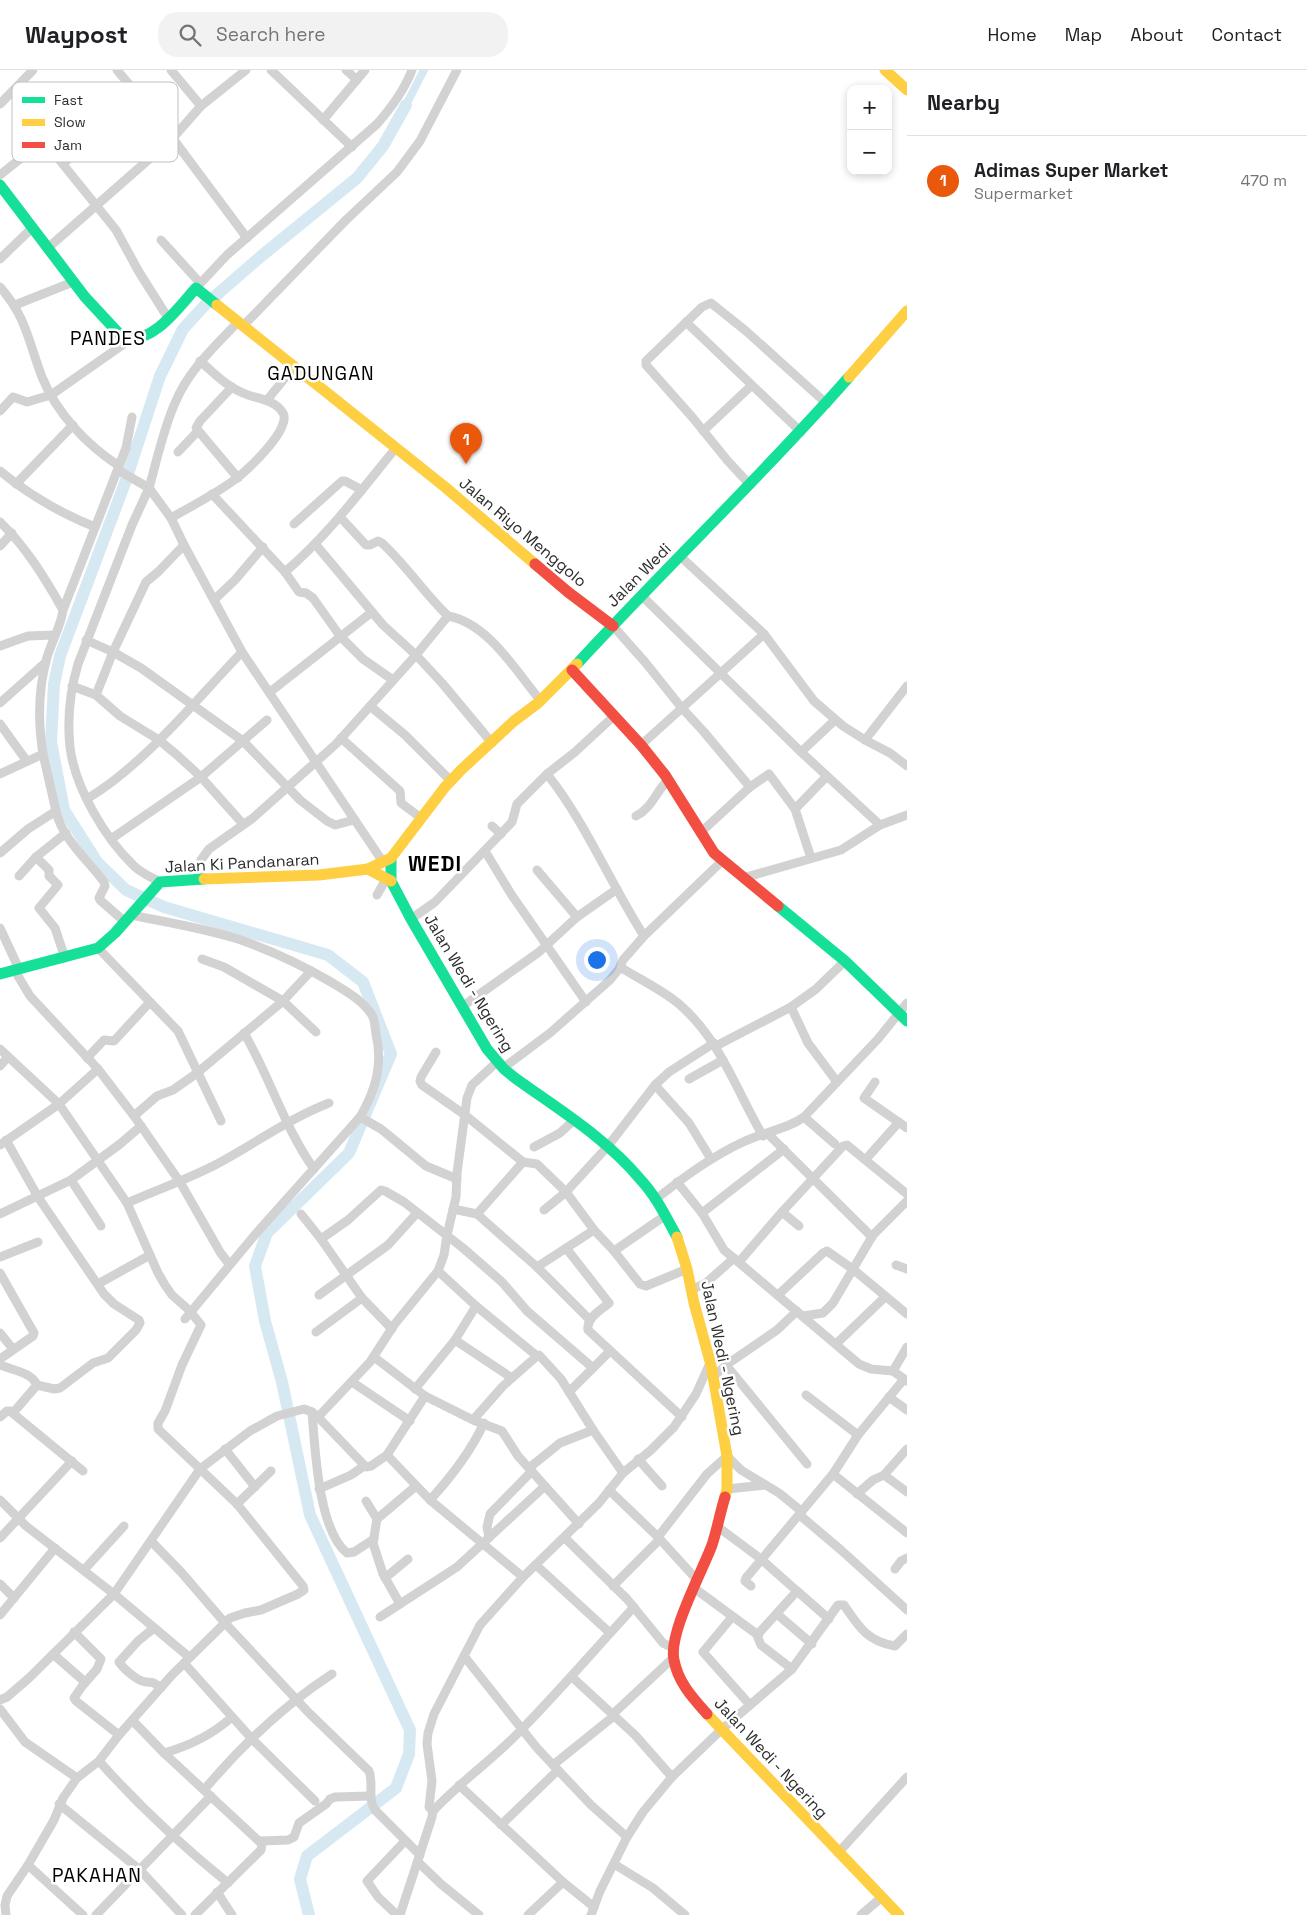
<!DOCTYPE html>
<meta charset="utf-8">
<style>
body{margin:0;font-family:"Space Grotesk",sans-serif;background:#f2f2f2;color:#202124}
.controls{position:absolute;right:15px;top:15px;display:grid;overflow:hidden;border-radius:10px;box-shadow:0 2px 8px #0003}
.controls button{width:45px;height:45px;display:grid;place-items:center;padding:0;border:0;border-bottom:1px solid #e0e0e0;background:#fff;color:#202124;font:25px sans-serif}
.you{position:absolute;left:596px;top:889px;width:18px;height:18px;margin:-12px;border:4px solid #fff;border-radius:50%;background:#1a73e8;box-shadow:0 0 0 8px #1a73e833}
.badge{display:grid;place-items:center;width:32px;height:32px;border-radius:50%;background:#ea580c;color:#fff;font-size:16px;font-weight:700}
.pin{position:absolute;translate:-50% -41px;filter:drop-shadow(0 1px 2px #0008)}
.pin::after{content:'';position:absolute;top:26px;width:18px;height:15px;background:inherit;clip-path:polygon(0 0,100% 0,50% 100%)}
.list{margin:0;padding:0;list-style:none}
h2{display:flex;justify-content:space-between;align-items:center;height:65px;margin:0;padding:0 20px;font-size:21px}
h2 small{font-size:16px;font-weight:400;color:#757577}
.list li{display:grid;grid-template-columns:32px 1fr auto;gap:15px;align-items:center;box-sizing:border-box;height:90px;padding:0 20px;border-top:1px solid #e0e0e0}
.list b{display:block;font-size:19px;white-space:nowrap}
.list p{margin:0;font-size:16px;white-space:nowrap;color:#757577}
.list em{font-size:16px;font-style:normal;color:#757577}
.icon{flex:none;width:28px;height:28px;fill:none;stroke:currentColor;stroke-width:2;stroke-linecap:round;stroke-linejoin:round}
.map{position:relative;flex:none;width:907px;height:1845px;overflow:hidden}
header{display:flex;align-items:center;gap:30px;box-sizing:border-box;height:70px;padding:0 25px;background:#fff;border-bottom:1px solid #e0e0e0}
header strong{font-size:24px}
nav{display:flex;gap:28px;margin-inline-start:auto;font-size:18px}
.search{width:350px;height:45px;background:#f2f2f2;display:flex;align-items:center;gap:12px;box-sizing:border-box;padding:0 18px;border-radius:20px;color:#757577;font-size:19px}
main{display:flex}
aside{flex:1;background:#fff}
.map>svg:first-child{display:block}
.lines{fill:none;stroke-linecap:round;stroke-linejoin:round}
.canal{stroke:#d6e9f2;stroke-width:8}
.river{stroke:#d6e9f2;stroke-width:12}
.street{stroke:#d2d2d2;stroke-width:9}
.fast{stroke:#16e098;stroke-width:11}
.slow{stroke:#ffcf43;stroke-width:11}
.jam{stroke:#f24e42;stroke-width:11}
.labels{text-anchor:middle;dominant-baseline:central;stroke-width:5;stroke-linejoin:round;paint-order:stroke}
.street-label{font-size:16px;fill:#2d2d2d;stroke:#fff}
.quarter-label{font-size:19px;letter-spacing:1px;fill:#000;stroke:#fff}
.district-label{font-size:21px;font-weight:bold;letter-spacing:1px;fill:#000;stroke:#fff}
.key{fill:#fff;stroke:#c0c0c0;stroke-width:1}
.key-label{font-size:14px;fill:#2d2d2d}
</style>
<header>
<strong>Waypost</strong>
<div class="search"><svg class="icon" aria-label="search" viewBox="0 0 24 24"><circle cx="10" cy="10" r="6"/><path d="M15 15l6 6"/></svg>Search here</div>
<nav><a>Home</a><a>Map</a><a>About</a><a>Contact</a></nav>
</header>
<main>
<div class="map">
<svg width="907" height="1845" viewBox="0 0 907 1845">
<rect width="100%" height="100%" fill="#fff"/>
<g class="lines">
<path class="canal" d="M 406,35 L 424,0"/>
<path class="river" d="M 309,1845 L 300,1809 L 307,1786 L 396,1718 L 409,1684 L 410,1660 L 310,1445 L 282,1312 L 265,1251 L 255,1196 L 267,1163 L 349,1083 L 391,984 L 363,912 L 328,885 L 164,837 L 126,820 L 97,792 L 64,740 L 51,672 L 54,614 L 60,586 L 125,413 L 160,306 L 183,259 L 205,235 L 259,188 L 357,108 L 383,76 L 406,35"/>
<g class="street">
<path d="M 117,0 L 159,50 L 247,168"/>
<path d="M 171,0 L 201,36"/>
<path d="M 271,0 L 352,77"/>
<path d="M 346,0 L 357,10"/>
<path d="M 0,34 L 33,0"/>
<path d="M 323,50 L 365,0"/>
<path d="M 63,94 L 138,26"/>
<path d="M 0,105 L 41,72 L 45,72 L 116,160 L 139,202 L 168,248"/>
<path d="M 161,170 L 200,213"/>
<path d="M 49,177 L 172,69 L 201,36 L 246,0"/>
<path d="M 0,189 L 32,158"/>
<path d="M 0,217 C 27,248 28,271 42,307 C 57,344 87,375 119,396"/>
<path d="M 196,218 L 227,185 L 377,54 C 392,37 404,21 412,0"/>
<path d="M 15,235 L 73,212"/>
<path d="M 238,252 C 214,277 188,301 175,333 C 163,360 157,390 149,418 L 171,448 L 184,475 L 242,582 L 383,792"/>
<path d="M 686,252 L 801,362"/>
<path d="M 243,256 L 346,150 L 397,102 L 420,71 L 457,0"/>
<path d="M 232,317 L 200,351 L 196,358 L 238,408"/>
<path d="M 267,330 L 294,297"/>
<path d="M 0,341 L 13,327 L 27,332 L 51,325 L 128,271"/>
<path d="M 703,361 L 751,316"/>
<path d="M 178,382 L 198,361"/>
<path d="M 118,400 L 149,418 L 132,455 L 78,594 C 70,621 67,649 70,677 C 75,718 105,768 134,796 C 141,803 151,807 160,812"/>
<path d="M 0,401 C 29,425 60,443 95,457"/>
<path d="M 16,414 L 73,355"/>
<path d="M 750,415 L 727,390 L 693,348 L 646,295 L 646,291 L 702,237 L 711,233 L 746,261 L 827,334"/>
<path d="M 212,424 L 285,502 L 299,522 L 306,523 L 313,528 L 340,566 L 363,589 L 393,610"/>
<path d="M 171,448 C 193,435 216,424 237,408 C 248,400 292,358 283,343 C 275,329 256,329 243,323 C 227,317 213,302 200,291"/>
<path d="M 341,448 L 366,475 L 370,475 L 378,471 L 382,473 C 406,495 424,523 448,546"/>
<path d="M 0,452 C 26,477 45,508 63,540"/>
<path d="M 294,454 L 342,411 L 345,411 L 362,420"/>
<path d="M 184,475 L 159,501 L 146,512 L 113,582 L 96,625 L 120,646 L 159,670 L 177,685 L 201,707 L 243,754"/>
<path d="M 316,475 L 383,555 L 416,585 L 442,613 L 492,673"/>
<path d="M 0,476 L 12,463"/>
<path d="M 681,487 L 764,564 L 814,631 L 843,656 L 865,670 L 890,683 L 907,696"/>
<path d="M 285,502 C 329,464 359,423 395,379"/>
<path d="M 642,526 L 801,682 L 880,755"/>
<path d="M 214,530 L 235,510 L 263,477"/>
<path d="M 613,556 L 645,592 L 681,637 L 704,662 L 750,717"/>
<path d="M 86,570 L 113,582 L 141,598 L 243,671 L 300,730 L 327,751 L 335,755 L 339,754 L 354,750"/>
<path d="M 0,576 L 28,566 L 54,565"/>
<path d="M 72,616 L 96,625"/>
<path d="M 270,622 L 372,542"/>
<path d="M 0,633 L 46,592"/>
<path d="M 370,636 L 405,665 L 450,710"/>
<path d="M 0,654 L 26,690"/>
<path d="M 341,668 L 400,721 L 401,733 L 421,748"/>
<path d="M 865,670 L 907,616"/>
<path d="M 641,675 L 764,564"/>
<path d="M 801,682 L 835,650"/>
<path d="M 43,684 L 56,741"/>
<path d="M 0,704 L 43,684 C 38,653 38,622 46,591 C 50,574 61,557 63,540 L 126,378 L 132,347"/>
<path d="M 547,704 C 586,753 610,813 644,866"/>
<path d="M 87,729 C 146,693 194,632 242,582"/>
<path d="M 795,739 L 827,706"/>
<path d="M 636,746 C 652,738 655,723 668,710"/>
<path d="M 492,756 L 501,764"/>
<path d="M 700,763 L 750,717 L 769,704 L 795,739 L 811,788"/>
<path d="M 111,769 L 201,707 L 267,650"/>
<path d="M 485,781 L 511,824 L 586,932"/>
<path d="M 0,783 L 28,759 L 56,741 C 62,769 88,790 104,812 L 105,816 L 99,828 L 100,830 L 125,852"/>
<path d="M 537,800 L 577,847"/>
<path d="M 19,806 L 36,787"/>
<path d="M 743,808 L 841,780 L 880,755 L 907,745"/>
<path d="M 197,809 L 201,790 L 209,779 L 253,748 L 336,674 L 416,585 L 448,546 C 488,553 516,601 540,630"/>
<path d="M 377,825 L 386,809"/>
<path d="M 131,845 C 166,852 203,858 238,869 C 270,880 302,895 331,912 C 346,921 362,930 372,945 C 375,950 375,958 376,964 C 383,994 376,1020 360,1047 L 253,1167 L 185,1249"/>
<path d="M 411,849 L 435,832 L 512,752 L 517,734 L 547,704 L 575,682 L 614,646"/>
<path d="M 0,858 L 19,899"/>
<path d="M 98,878 L 178,961 L 221,1051"/>
<path d="M 65,888 L 55,858 L 39,838 L 58,815 L 49,806 L 49,800 L 36,787 L 66,763"/>
<path d="M 202,889 L 224,897 L 283,931 L 316,962"/>
<path d="M 620,897 C 639,909 661,919 679,934 C 720,969 736,1020 763,1066"/>
<path d="M 15,901 L 30,926 L 98,999 L 134,1046 L 180,1112 L 220,1182 L 229,1194"/>
<path d="M 463,936 L 539,882 L 577,847 L 617,819"/>
<path d="M 791,937 L 808,973 L 837,1012"/>
<path d="M 244,963 C 270,1007 284,1057 314,1099"/>
<path d="M 716,976 L 791,937 L 816,919 L 845,891"/>
<path d="M 0,979 L 59,1034 L 127,1133"/>
<path d="M 436,982 L 421,1007 L 420,1011 L 422,1015 L 465,1045 L 523,1092"/>
<path d="M 87,988 L 104,970 L 114,971 L 150,932"/>
<path d="M 0,996 L 8,987"/>
<path d="M 503,998 L 550,963 L 610,910 L 619,899 L 623,890 L 644,866 L 722,791"/>
<path d="M 689,1009 L 723,990"/>
<path d="M 875,1012 L 864,1028 L 907,1058"/>
<path d="M 655,1015 L 689,1053 L 711,1089"/>
<path d="M 134,1046 L 157,1026 L 173,1020 L 197,1003 L 283,931 L 311,901"/>
<path d="M 360,1047 L 381,1059 L 426,1096 L 457,1109"/>
<path d="M 804,1047 L 835,1074"/>
<path d="M 768,1064 L 872,1167"/>
<path d="M 6,1070 L 38,1127 L 104,1224 L 114,1234 L 139,1250 L 140,1253 L 136,1260 L 108,1288 L 93,1293 L 60,1318 L 54,1319 L 37,1315 L 13,1343"/>
<path d="M 0,1075 L 59,1034 L 98,999"/>
<path d="M 534,1077 L 560,1063 L 574,1050"/>
<path d="M 784,1079 L 702,1143 L 724,1180 L 859,1294 L 871,1299 L 893,1301"/>
<path d="M 866,1089 L 899,1052"/>
<path d="M 71,1110 L 101,1156"/>
<path d="M 677,1112 L 702,1143"/>
<path d="M 656,1129 C 684,1107 711,1087 743,1072 C 763,1062 786,1060 804,1047 L 878,969 L 907,933"/>
<path d="M 453,1139 L 477,1144 L 523,1092 L 537,1094 L 566,1122 L 594,1160 L 614,1181 L 640,1214 L 646,1216 L 687,1199"/>
<path d="M 544,1140 L 566,1122 L 608,1076 L 655,1015 L 669,1002 L 714,973"/>
<path d="M 782,1142 L 799,1156"/>
<path d="M 0,1144 L 71,1110 L 120,1074 L 141,1056"/>
<path d="M 301,1144 L 321,1169 L 362,1228 L 316,1262"/>
<path d="M 477,1144 L 537,1197 L 590,1250"/>
<path d="M 321,1169 L 348,1150 L 381,1120 L 385,1121 L 404,1132 L 463,1178 L 502,1212 L 527,1241 L 593,1298 L 569,1322"/>
<path d="M 566,1178 L 609,1233 C 601,1240 586,1248 588,1260 L 682,1347"/>
<path d="M 614,1181 L 666,1145"/>
<path d="M 0,1187 L 38,1172"/>
<path d="M 739,1192 L 782,1142 L 843,1076 L 847,1075 L 907,1124"/>
<path d="M 896,1195 L 907,1199"/>
<path d="M 537,1197 L 594,1160"/>
<path d="M 438,1201 L 476,1236 L 455,1270 L 512,1308"/>
<path d="M 0,1203 L 34,1263 L 33,1266 L 0,1289"/>
<path d="M 98,1214 L 150,1185"/>
<path d="M 691,1220 L 706,1213 L 734,1188"/>
<path d="M 319,1225 L 388,1175 L 417,1143"/>
<path d="M 778,1225 L 823,1183 L 827,1181 L 854,1200 L 907,1244"/>
<path d="M 362,1228 L 392,1259"/>
<path d="M 476,1236 L 537,1286"/>
<path d="M 803,1246 L 823,1243 L 833,1233 L 873,1165 L 907,1131"/>
<path d="M 0,1263 L 13,1279"/>
<path d="M 836,1274 L 885,1227"/>
<path d="M 907,1277 L 893,1301 L 907,1311"/>
<path d="M 374,1287 L 425,1326 L 473,1350 L 502,1361 L 518,1386 L 579,1454"/>
<path d="M 0,1295 C 12,1300 31,1302 37,1315"/>
<path d="M 726,1295 L 807,1394"/>
<path d="M 593,1298 L 610,1281"/>
<path d="M 713,1307 L 726,1295 L 777,1260 L 797,1241"/>
<path d="M 352,1312 L 410,1351"/>
<path d="M 415,1319 L 455,1270"/>
<path d="M 806,1325 L 858,1365"/>
<path d="M 889,1327 L 907,1340"/>
<path d="M 312,1342 C 315,1377 318,1460 347,1483 L 354,1482 L 374,1469"/>
<path d="M 0,1347 L 7,1341 L 10,1341 L 83,1401"/>
<path d="M 318,1347 L 370,1292 L 394,1255 L 438,1201 L 444,1185 L 447,1165 L 456,1127 L 457,1103 L 467,1028 L 472,1015 L 497,992"/>
<path d="M 473,1350 L 503,1316 L 537,1286 L 539,1285 L 561,1309 L 593,1360 L 623,1403"/>
<path d="M 225,1379 L 255,1417"/>
<path d="M 387,1385 L 425,1326"/>
<path d="M 638,1389 L 662,1416"/>
<path d="M 529,1398 L 560,1373 L 593,1360"/>
<path d="M 833,1404 L 858,1365 L 904,1309"/>
<path d="M 884,1405 L 907,1422"/>
<path d="M 319,1419 L 351,1405 L 364,1396"/>
<path d="M 727,1419 L 765,1415"/>
<path d="M 609,1420 L 658,1467 L 697,1510"/>
<path d="M 857,1424 L 873,1410 L 884,1405 L 907,1379"/>
<path d="M 0,1430 L 26,1456 L 114,1524 L 189,1587"/>
<path d="M 430,1430 C 452,1406 470,1383 484,1353"/>
<path d="M 366,1431 L 377,1449 L 373,1473 L 383,1504 L 400,1534 L 457,1497 L 545,1416"/>
<path d="M 237,1434 L 271,1401"/>
<path d="M 377,1449 L 416,1416"/>
<path d="M 718,1457 L 761,1489 L 797,1521 L 759,1563 L 758,1568 L 761,1575 L 792,1599"/>
<path d="M 658,1467 L 707,1404 L 727,1386 L 741,1400 L 779,1423 L 800,1440 L 802,1447 L 841,1480 L 907,1540"/>
<path d="M 0,1468 L 72,1391"/>
<path d="M 489,1468 L 487,1457 L 490,1444 L 532,1401"/>
<path d="M 565,1468 L 627,1529 L 663,1573 L 673,1578"/>
<path d="M 151,1471 L 181,1502 L 225,1553 L 309,1643 L 369,1701 C 374,1714 367,1728 375,1740 L 420,1785"/>
<path d="M 536,1495 L 610,1563"/>
<path d="M 895,1499 L 901,1491 L 907,1488"/>
<path d="M 84,1500 L 124,1456"/>
<path d="M 385,1508 L 408,1489"/>
<path d="M 0,1514 L 14,1528"/>
<path d="M 613,1516 L 660,1469"/>
<path d="M 751,1516 L 745,1511 L 746,1508 L 833,1404 L 907,1463"/>
<path d="M 694,1518 L 758,1565"/>
<path d="M 797,1521 L 829,1549"/>
<path d="M 777,1544 L 812,1574"/>
<path d="M 0,1545 L 55,1478"/>
<path d="M 380,1547 L 400,1534"/>
<path d="M 732,1547 L 703,1582 L 750,1635"/>
<path d="M 154,1558 L 138,1571 L 119,1592 C 123,1598 134,1608 142,1611 C 151,1614 150,1609 161,1618"/>
<path d="M 74,1562 L 101,1589 L 97,1599 L 84,1614"/>
<path d="M 53,1584 L 85,1612 L 74,1628 L 76,1631 L 119,1665"/>
<path d="M 464,1586 L 537,1678 L 591,1735 L 627,1767"/>
<path d="M 184,1593 L 252,1669 L 315,1731"/>
<path d="M 572,1607 L 635,1665 L 672,1707"/>
<path d="M 0,1630 L 7,1627 L 29,1608 L 114,1524 L 200,1399 L 250,1361 L 277,1346 L 304,1339 L 312,1342 L 318,1347 L 366,1397 L 371,1396 L 387,1385 L 430,1430 L 523,1507"/>
<path d="M 0,1639 L 25,1672 L 77,1708"/>
<path d="M 613,1644 L 673,1588"/>
<path d="M 133,1651 L 164,1683 L 262,1774 L 261,1780 L 195,1845"/>
<path d="M 164,1683 C 189,1676 212,1665 232,1647"/>
<path d="M 99,1691 C 138,1735 181,1775 228,1813"/>
<path d="M 553,1695 L 614,1646"/>
<path d="M 459,1715 L 563,1812 L 594,1837"/>
<path d="M 204,1720 C 241,1676 283,1636 332,1604"/>
<path d="M 59,1734 L 140,1800 L 182,1845"/>
<path d="M 433,1741 C 461,1711 495,1688 523,1658 C 561,1619 597,1577 634,1537"/>
<path d="M 501,1755 L 558,1700"/>
<path d="M 260,1771 L 288,1770 L 294,1767 L 299,1753 L 326,1734 L 330,1729 L 335,1727 L 370,1726"/>
<path d="M 838,1783 L 907,1707"/>
<path d="M 418,1792 L 441,1814 L 479,1845"/>
<path d="M 614,1794 L 653,1818 L 685,1845"/>
<path d="M 28,1795 L 83,1845"/>
<path d="M 217,1822 L 232,1845"/>
<path d="M 6,1845 L 5,1835 L 7,1826 L 28,1795 L 54,1750 L 63,1728 L 77,1708 L 99,1691 L 119,1665 L 172,1605 L 230,1548 L 245,1543 L 261,1540 L 298,1524 L 304,1520 L 303,1516 L 237,1434 L 158,1359 L 158,1353 L 165,1341 L 182,1295 L 201,1255 L 190,1241 L 172,1225 L 165,1215 L 158,1203 L 127,1133 C 156,1120 186,1110 215,1095 C 253,1075 288,1049 329,1033"/>
<path d="M 96,1845 L 211,1726"/>
<path d="M 397,1845 L 378,1827 L 367,1811 L 405,1771"/>
<path d="M 400,1845 L 432,1747 L 433,1741 L 429,1737 L 432,1711 L 427,1674 L 428,1663 L 434,1644 L 480,1555 L 523,1507 L 599,1433 L 623,1403 L 651,1380 L 674,1357 L 696,1324 L 710,1293"/>
<path d="M 528,1845 L 563,1812"/>
<path d="M 591,1845 L 600,1821 L 627,1767 L 643,1742 L 672,1707 L 721,1660 L 792,1599 L 838,1535 L 844,1535 C 859,1557 867,1571 895,1576 L 907,1564"/>
<path d="M 861,1845 L 882,1827"/>
</g>
<g class="fast">
<path d="M 0,115 L 85,227 L 124,269 C 154,273 178,238 196,218 L 217,235"/>
<path d="M 577,594 C 666,497 762,406 849,307"/>
<path d="M 391,788 L 391,811 L 411,849 L 487,979 L 504,999 L 515,1008 C 558,1039 606,1068 640,1109 C 656,1126 666,1147 677,1167"/>
<path d="M 778,836 L 845,891 L 907,951"/>
<path d="M 0,904 L 98,878 L 115,863 L 160,812 L 204,809"/>
</g>
<g class="slow">
<path d="M 885,0 L 907,20"/>
<path d="M 217,235 L 445,417 L 535,494"/>
<path d="M 849,307 L 907,241"/>
<path d="M 204,809 L 319,805 L 368,799"/>
<path d="M 391,811 L 368,799 L 391,788 L 445,717 L 461,700 L 514,651 L 538,633 L 577,594"/>
<path d="M 677,1167 L 687,1199 L 694,1233 L 711,1295 L 727,1386 L 727,1419 L 725,1427"/>
<path d="M 707,1644 L 899,1845"/>
</g>
<g class="jam">
<path d="M 535,494 L 568,522 L 613,556"/>
<path d="M 572,600 L 641,675 L 665,705 L 714,783 L 778,836"/>
<path d="M 707,1644 C 692,1627 678,1612 674,1590 C 668,1564 702,1502 712,1475 C 717,1460 720,1443 725,1427"/>
</g>
</g>
<g class="labels">
<g class="street-label">
<text transform="translate(523 462) rotate(40)">Jalan Riyo Menggolo</text>
<text transform="translate(639 505) rotate(-45)">Jalan Wedi</text>
<text transform="translate(242 793) rotate(-3)">Jalan Ki Pandanaran</text>
<text transform="translate(469 913) rotate(59)">Jalan Wedi - Ngering</text>
<text transform="translate(723 1288) rotate(78)">Jalan Wedi - Ngering</text>
<text transform="translate(771 1688) rotate(47)">Jalan Wedi - Ngering</text>
</g>
<g class="quarter-label">
<text x="108" y="268">PANDES</text>
<text x="321" y="303">GADUNGAN</text>
<text x="97" y="1805">PAKAHAN</text>
</g>
<g class="district-label">
<text x="435" y="793">WEDI</text>
</g>
</g>
<rect x="12" y="12" width="166" height="80" rx="8" class="key"/>
<rect x="22" y="27" width="23" height="6" fill="#16e098"/>
<rect x="22" y="49" width="23" height="7" fill="#ffcf43"/>
<rect x="22" y="72" width="23" height="6" fill="#f24e42"/>
<g class="key-label">
<text x="54" y="35">Fast</text>
<text x="54" y="57">Slow</text>
<text x="54" y="80">Jam</text>
</g>
</svg>
<div class="controls">
<button>+</button>
<button>−</button>
</div>
<div class="you"></div>
<div class="pin badge" style="left:466px;top:394px">1</div>
</div>
<aside>
<h2>Nearby<small></small></h2>
<ul class="list">
<li><span class="badge">1</span><div><b>Adimas Super Market</b><p>Supermarket</p></div><em>470 m</em></li>
</ul>
</aside>
</main>
